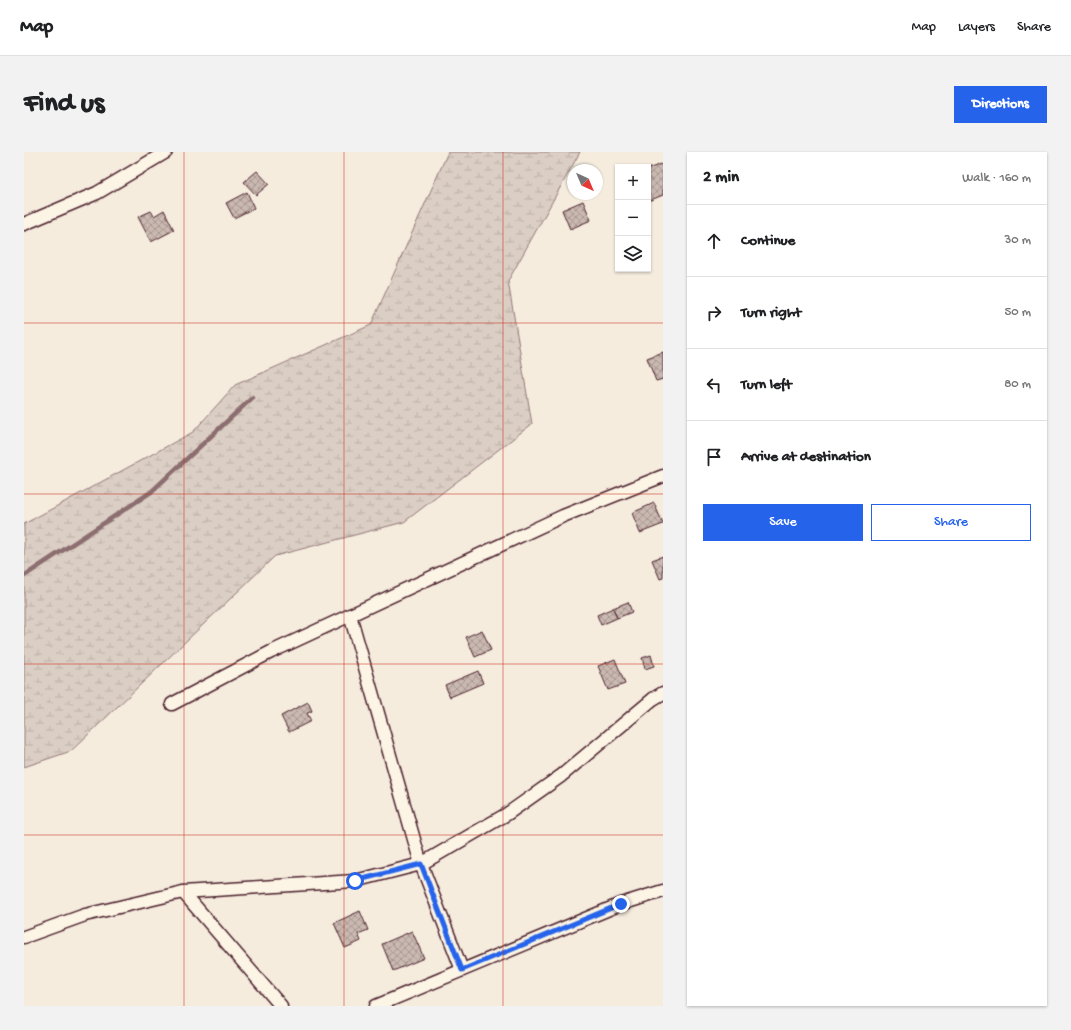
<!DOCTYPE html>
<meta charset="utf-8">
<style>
body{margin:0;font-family:"Gochi Hand",sans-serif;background:#f2f2f2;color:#202124}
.controls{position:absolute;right:12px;top:12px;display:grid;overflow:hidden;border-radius:0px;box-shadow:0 1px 3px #0004}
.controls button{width:36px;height:36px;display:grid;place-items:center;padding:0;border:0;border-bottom:1px solid #e0e0e0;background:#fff;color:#202124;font:20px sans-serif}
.compass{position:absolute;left:543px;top:12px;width:36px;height:36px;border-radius:50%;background:#fff;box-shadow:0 1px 3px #0004;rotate:136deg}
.stop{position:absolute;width:12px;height:12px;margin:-9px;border:3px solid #2563eb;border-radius:50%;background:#fff}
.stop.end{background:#2563eb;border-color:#fff;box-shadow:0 1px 4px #0008}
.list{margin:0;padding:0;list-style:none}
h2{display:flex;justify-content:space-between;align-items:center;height:52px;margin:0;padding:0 16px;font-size:17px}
h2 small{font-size:13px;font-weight:400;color:#757577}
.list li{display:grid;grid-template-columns:26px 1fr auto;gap:12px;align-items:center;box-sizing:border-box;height:72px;padding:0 16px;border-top:1px solid #e0e0e0}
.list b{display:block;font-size:15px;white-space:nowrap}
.list em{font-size:13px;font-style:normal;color:#757577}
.actions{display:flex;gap:8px;padding:12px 16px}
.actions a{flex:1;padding:9px 0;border:1px solid #2563eb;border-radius:0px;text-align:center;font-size:14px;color:#2563eb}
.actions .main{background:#2563eb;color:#fff}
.icon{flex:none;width:22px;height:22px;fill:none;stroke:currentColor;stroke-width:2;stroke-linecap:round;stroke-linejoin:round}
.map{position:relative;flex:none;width:639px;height:854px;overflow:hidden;border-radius:0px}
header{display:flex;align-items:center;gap:24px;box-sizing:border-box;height:56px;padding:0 20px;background:#fff;border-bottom:1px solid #e0e0e0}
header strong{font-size:19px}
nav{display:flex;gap:22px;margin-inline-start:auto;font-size:14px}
.intro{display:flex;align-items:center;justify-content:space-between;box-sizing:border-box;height:96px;padding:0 24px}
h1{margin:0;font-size:28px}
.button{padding:10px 18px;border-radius:0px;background:#2563eb;color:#fff;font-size:14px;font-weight:700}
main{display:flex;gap:24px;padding:0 24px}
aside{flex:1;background:#fff;border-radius:0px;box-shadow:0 1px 3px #0004}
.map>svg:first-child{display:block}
.wetland{fill:url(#wetland-marsh);stroke:#927678}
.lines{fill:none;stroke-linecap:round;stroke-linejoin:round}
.stream{stroke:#8c6e70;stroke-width:4.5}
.building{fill:url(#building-cross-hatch);stroke:#4a1f2b}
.minor-casing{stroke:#4a1f2b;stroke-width:15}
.minor{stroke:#fcf5e5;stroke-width:12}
.route{stroke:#2563eb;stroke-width:5}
.grid{fill:none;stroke:#c8321e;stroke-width:1;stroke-opacity:0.55}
</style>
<header>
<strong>Map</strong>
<nav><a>Map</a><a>Layers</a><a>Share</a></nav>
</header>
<div class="intro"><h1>Find us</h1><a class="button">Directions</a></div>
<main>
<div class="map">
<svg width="639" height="854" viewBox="0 0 639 854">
<defs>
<pattern id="wetland-marsh" width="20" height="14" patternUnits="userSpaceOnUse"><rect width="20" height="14" fill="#dbcec4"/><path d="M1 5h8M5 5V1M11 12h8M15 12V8" fill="none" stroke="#bdb0a9"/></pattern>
<pattern id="building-cross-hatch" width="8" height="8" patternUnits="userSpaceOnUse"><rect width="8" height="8" fill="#cab9b1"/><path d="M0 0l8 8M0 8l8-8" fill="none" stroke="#a69690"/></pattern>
</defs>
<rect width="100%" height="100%" fill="#f5ecde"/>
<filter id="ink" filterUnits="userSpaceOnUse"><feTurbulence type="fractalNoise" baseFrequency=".025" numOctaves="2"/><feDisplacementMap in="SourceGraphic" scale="8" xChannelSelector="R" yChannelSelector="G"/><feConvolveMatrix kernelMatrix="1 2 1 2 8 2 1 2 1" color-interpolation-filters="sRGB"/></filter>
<g filter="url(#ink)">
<path class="wetland" d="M 424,0 L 556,0 L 484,129 L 508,272 L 380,370 L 251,404 L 47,599 L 0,615 L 0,372 L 169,280 L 211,233 L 347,173 Z"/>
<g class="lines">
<path class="stream" d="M 0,424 L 127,340 L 228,246"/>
</g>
<g class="building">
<path d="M 637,12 L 639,17 L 639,43 L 624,49 L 624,17 Z"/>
<path d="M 233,19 L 245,32 L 232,43 L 220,30 Z"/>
<path d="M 223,40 L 230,56 L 210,66 L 202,51 Z"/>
<path d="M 559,49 L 567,68 L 546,77 L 538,58 Z"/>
<path d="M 140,58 L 150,78 L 127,90 L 114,65 L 127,59 L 130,64 Z"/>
<path d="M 639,200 L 639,227 L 632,229 L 623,206 Z"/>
<path d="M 630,351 L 639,372 L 616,381 L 608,361 Z"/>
<path d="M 639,404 L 639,426 L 636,427 L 628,408 Z"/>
<path d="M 604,450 L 608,460 L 593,466 L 589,456 Z"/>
<path d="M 589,456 L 593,466 L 577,473 L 573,463 Z"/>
<path d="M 458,478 L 467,498 L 451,505 L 442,485 Z"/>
<path d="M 627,503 L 630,514 L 621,517 L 618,506 Z"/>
<path d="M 591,507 L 601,532 L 584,538 L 574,514 Z"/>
<path d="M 454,519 L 459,531 L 426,545 L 421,533 Z"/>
<path d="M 284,550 L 288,559 L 283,561 L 287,569 L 265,580 L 257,564 Z"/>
<path d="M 336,759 L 344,778 L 334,782 L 337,789 L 321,796 L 310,771 Z"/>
<path d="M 388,779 L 400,806 L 369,819 L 358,792 Z"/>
</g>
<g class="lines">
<defs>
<g id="minor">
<path d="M 0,72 L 73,41 L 142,0"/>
<path d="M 326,463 L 397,712 L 438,818"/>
<path d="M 148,552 L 247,500 L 539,364 L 639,324"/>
<path d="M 159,740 L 257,854"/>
<path d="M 0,785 L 61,763 L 159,740 L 331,729 L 397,712 L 483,662 L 537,624 L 629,547 L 639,541"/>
<path d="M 352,854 L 597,752 L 639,739"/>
</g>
</defs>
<use href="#minor" class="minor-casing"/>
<use href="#minor" class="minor"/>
</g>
</g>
<g class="lines" filter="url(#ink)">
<path class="route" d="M 331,729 L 397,712 L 438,818 L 597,752"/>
</g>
<path class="grid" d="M 160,0 L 160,854M 320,0 L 320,854M 479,0 L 479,854M 0,171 L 639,171M 0,342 L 639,342M 0,512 L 639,512M 0,683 L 639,683"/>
</svg>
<div class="controls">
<button>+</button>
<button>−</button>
<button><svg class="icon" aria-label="layers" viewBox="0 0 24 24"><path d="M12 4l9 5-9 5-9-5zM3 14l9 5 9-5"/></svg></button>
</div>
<svg class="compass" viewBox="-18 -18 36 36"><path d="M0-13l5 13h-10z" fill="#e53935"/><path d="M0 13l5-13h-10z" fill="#757577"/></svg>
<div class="stop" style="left:331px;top:729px"></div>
<div class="stop end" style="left:597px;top:752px"></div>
</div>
<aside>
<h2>2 min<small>Walk · 160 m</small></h2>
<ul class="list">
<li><svg class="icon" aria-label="ahead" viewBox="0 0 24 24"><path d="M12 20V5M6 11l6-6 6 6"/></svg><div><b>Continue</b></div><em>30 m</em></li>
<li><svg class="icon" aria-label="right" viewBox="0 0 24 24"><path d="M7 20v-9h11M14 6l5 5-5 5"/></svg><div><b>Turn right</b></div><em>50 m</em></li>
<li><svg class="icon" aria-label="left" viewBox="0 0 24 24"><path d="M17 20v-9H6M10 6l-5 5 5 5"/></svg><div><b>Turn left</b></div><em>80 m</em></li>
<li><svg class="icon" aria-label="arrive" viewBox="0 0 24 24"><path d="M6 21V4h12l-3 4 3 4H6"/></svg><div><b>Arrive at destination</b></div></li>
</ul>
<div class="actions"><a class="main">Save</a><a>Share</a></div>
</aside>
</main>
